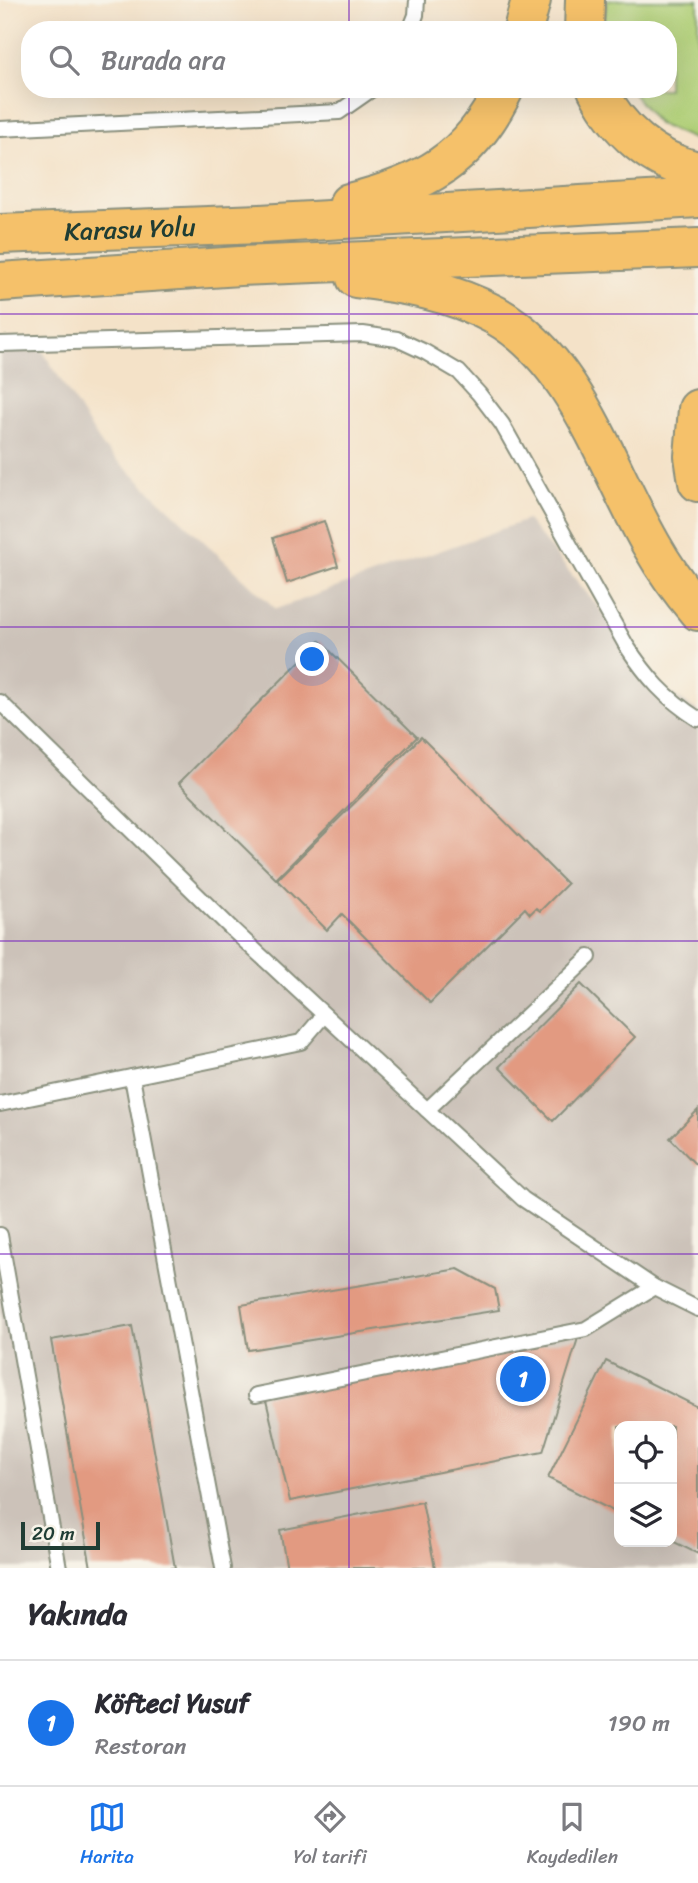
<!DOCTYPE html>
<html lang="tr">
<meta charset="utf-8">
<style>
body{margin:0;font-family:Sriracha,sans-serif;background:#f2f2f3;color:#2b2b33}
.controls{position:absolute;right:21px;bottom:21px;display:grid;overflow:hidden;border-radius:14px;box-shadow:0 7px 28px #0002}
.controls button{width:63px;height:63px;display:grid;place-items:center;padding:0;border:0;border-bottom:2px solid #e1e1e2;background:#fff;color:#2b2b33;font:35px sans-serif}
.scale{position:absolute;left:21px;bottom:18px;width:79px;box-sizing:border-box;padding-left:7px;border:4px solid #1f3d34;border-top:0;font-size:19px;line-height:24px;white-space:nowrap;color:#1f3d34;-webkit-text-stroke:5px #f7f3e8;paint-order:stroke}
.you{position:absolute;left:313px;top:660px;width:24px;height:24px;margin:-18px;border:5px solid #fff;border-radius:50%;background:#1a73e8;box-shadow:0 0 0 10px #1a73e833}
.badge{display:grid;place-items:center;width:46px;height:46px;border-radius:50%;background:#1a73e8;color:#fff;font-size:23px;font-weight:700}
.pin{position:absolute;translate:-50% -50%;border:4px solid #fff;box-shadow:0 2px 7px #0006}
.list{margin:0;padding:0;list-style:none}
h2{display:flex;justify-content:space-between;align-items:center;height:91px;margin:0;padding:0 28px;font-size:30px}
h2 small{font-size:23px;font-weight:400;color:#7c7c81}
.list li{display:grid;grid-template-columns:46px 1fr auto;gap:21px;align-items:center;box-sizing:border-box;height:126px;padding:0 28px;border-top:2px solid #e1e1e2}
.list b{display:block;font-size:26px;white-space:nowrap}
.list p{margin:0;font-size:23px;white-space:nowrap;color:#7c7c81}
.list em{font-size:23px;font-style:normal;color:#7c7c81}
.icon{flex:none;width:38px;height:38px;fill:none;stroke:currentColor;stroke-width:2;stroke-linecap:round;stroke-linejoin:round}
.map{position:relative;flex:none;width:698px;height:1568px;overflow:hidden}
.search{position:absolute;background:#fff;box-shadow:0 7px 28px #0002;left:21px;right:21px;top:21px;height:77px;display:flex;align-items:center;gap:18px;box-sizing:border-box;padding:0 24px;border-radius:28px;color:#7c7c81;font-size:26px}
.sheet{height:217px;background:#fff}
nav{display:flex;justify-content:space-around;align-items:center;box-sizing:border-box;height:98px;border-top:2px solid #e1e1e2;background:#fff;font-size:19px;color:#7c7c81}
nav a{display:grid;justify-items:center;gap:4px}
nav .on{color:#1a73e8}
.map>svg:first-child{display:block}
.industrial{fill:#ccc2b9;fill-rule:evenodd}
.green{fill:#aece75;stroke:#668654;stroke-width:2}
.building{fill:#e29a81}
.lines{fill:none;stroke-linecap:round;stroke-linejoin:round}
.lane-casing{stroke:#8a907e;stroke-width:18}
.highway-casing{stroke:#8a907e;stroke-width:42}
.lane{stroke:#fff;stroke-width:14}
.highway{stroke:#f5c16b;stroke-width:38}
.grid{fill:none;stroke:#7b2cbf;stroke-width:2;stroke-opacity:0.55}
.labels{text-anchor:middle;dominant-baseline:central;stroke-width:7;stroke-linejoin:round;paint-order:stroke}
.street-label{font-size:26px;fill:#1f3d34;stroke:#f7f3e8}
</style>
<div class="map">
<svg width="698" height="1568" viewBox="0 0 698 1568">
<rect width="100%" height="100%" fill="#f7f3e8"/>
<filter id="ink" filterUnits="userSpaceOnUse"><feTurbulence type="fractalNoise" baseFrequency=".0143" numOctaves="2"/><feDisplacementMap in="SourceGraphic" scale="14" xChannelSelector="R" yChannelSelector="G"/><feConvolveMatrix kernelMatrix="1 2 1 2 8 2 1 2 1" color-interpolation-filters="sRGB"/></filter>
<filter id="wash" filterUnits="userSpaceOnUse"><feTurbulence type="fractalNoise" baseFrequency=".00686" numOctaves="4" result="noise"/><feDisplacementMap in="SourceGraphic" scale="28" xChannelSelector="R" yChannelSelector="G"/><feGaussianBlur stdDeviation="1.57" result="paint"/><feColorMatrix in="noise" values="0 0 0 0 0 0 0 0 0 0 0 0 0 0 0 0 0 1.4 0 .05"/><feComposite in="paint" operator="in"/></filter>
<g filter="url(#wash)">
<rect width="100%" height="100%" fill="#f4e2c8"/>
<path class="industrial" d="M 0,339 L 35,339 L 103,447 L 276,609 L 527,520 L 666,690 L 698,711 L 698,1568 L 0,1568 ZM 619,1426 L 672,1426 L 672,1542 L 619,1542 Z"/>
<path class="green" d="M 607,0 L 698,0 L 698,141 L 658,124 L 629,89 L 668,89 L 668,30 L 607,30 L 604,19 Z"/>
<g id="blocks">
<g class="building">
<path d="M 324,521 L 338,566 L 287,583 L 273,538 Z"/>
<path d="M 320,641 L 417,737 L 276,879 L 179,783 Z"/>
<path d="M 421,737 L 567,884 L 540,911 L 536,908 L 530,914 L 525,908 L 430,1003 L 342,914 L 327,930 L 277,880 Z"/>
<path d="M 581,984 L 635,1037 L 553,1121 L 499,1067 Z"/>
<path d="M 698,1110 L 698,1167 L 670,1138 Z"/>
<path d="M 458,1269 L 495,1289 L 499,1310 L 248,1350 L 241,1305 Z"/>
<path d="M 132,1326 L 175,1568 L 91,1568 L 51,1340 Z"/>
<path d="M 578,1338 L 543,1452 L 290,1501 L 265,1396 Z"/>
<path d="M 606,1361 L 698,1407 L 698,1554 L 672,1541 L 672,1426 L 619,1426 L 619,1514 L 548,1478 Z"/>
<path d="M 422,1502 L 435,1568 L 287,1568 L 280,1530 Z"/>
</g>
</g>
</g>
<g filter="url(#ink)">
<use href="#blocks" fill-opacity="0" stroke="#8a907e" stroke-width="2"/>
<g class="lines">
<defs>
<g id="lane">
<path d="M 410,30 L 416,15 L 417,0"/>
<path d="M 0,129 L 339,112 L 372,89"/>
<path d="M 0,344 L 363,334 L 397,339 L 425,352 L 459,372 L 479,394 L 502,424 L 626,645 C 647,677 665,698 698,719"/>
<path d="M 0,702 L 233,930 L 523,1199 L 654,1287 L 698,1309"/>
<path d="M 132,1077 L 223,1568"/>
<path d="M 0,1104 L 301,1042 L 324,1015"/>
<path d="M 427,1110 L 589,957"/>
<path d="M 0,1235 L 59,1568"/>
<path d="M 256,1395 L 586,1329 L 654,1287"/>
</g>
<g id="highway">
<path d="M 523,30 L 531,0"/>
<path d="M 584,30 L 585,0"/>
<path d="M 597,89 C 618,130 652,161 698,171"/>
<path d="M 349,203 C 423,185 470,160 504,89"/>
<path id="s1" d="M 0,234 L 260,224 L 698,198"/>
<path d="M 356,278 C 403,283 453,292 495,315 C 577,361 607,469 652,546 C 665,569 681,591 698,611"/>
<path d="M 0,282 L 240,266 L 698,248"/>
<path d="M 698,409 L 694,456 L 698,482"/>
</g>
</defs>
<use href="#lane" class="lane-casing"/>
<use href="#highway" class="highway-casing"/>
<use href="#lane" class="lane"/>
<use href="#highway" class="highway"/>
</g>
</g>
<path class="grid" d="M 349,0 L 349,30M 349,89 L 349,1568M 0,314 L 698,314M 0,627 L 698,627M 0,941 L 698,941M 0,1254 L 698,1254"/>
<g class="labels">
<g class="street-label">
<text stroke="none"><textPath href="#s1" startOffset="130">Karasu Yolu</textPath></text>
</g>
</g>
</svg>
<div class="controls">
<button><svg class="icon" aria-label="locate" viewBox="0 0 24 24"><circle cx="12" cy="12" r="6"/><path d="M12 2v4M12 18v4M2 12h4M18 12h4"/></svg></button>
<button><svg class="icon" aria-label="layers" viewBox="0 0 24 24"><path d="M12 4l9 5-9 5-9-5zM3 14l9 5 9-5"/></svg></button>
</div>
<div class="scale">20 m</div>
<div class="you"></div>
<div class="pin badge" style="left:523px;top:1379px">1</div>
<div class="search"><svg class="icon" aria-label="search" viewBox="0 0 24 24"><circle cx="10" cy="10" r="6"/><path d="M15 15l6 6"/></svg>Burada ara</div>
</div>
<section class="sheet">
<h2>Yakında<small></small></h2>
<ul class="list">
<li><span class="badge">1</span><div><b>Köfteci Yusuf</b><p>Restoran</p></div><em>190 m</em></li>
</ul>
</section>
<nav>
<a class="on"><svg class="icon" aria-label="map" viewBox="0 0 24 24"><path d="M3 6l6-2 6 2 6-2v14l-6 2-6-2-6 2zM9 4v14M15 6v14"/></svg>Harita</a>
<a><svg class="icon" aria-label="directions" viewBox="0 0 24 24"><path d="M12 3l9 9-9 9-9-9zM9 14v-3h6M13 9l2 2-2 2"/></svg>Yol tarifi</a>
<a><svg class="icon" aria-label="saved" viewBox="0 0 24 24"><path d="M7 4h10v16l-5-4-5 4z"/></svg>Kaydedilen</a>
</nav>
